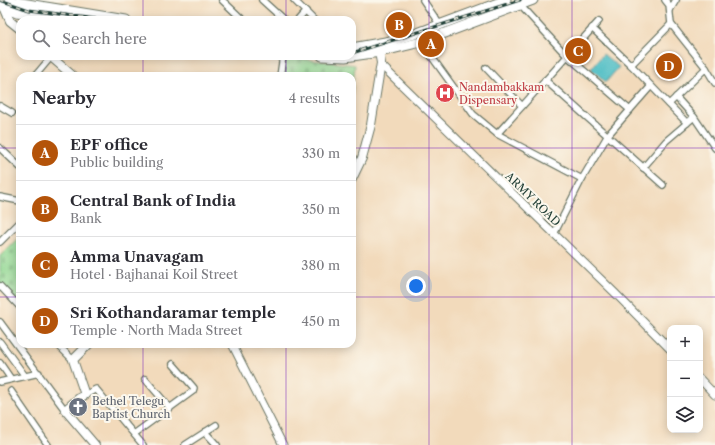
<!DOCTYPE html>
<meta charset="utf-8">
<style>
body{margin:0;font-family:"Libre Caslon Text",serif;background:#f2f2f3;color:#2b2b33}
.controls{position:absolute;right:12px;bottom:12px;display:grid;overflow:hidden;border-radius:8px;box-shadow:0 2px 10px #0003}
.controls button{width:36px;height:36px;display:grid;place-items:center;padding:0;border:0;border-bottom:1px solid #e1e1e2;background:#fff;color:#2b2b33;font:20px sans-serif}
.you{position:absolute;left:416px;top:286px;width:14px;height:14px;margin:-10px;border:3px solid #fff;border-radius:50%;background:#1a73e8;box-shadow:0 0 0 6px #1a73e833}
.badge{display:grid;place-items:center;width:26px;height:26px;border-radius:50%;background:#b45309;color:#fff;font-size:13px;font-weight:700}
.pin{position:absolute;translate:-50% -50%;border:2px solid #fff;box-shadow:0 1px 4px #0006}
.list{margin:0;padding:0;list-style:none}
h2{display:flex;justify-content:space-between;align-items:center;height:52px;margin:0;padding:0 16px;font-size:17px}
h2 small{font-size:13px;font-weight:400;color:#7c7c81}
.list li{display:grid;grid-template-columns:26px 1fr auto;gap:12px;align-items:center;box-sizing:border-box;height:56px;padding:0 16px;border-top:1px solid #e1e1e2}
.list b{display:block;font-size:15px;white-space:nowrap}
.list p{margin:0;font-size:13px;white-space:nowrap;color:#7c7c81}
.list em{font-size:13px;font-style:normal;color:#7c7c81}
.icon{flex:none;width:22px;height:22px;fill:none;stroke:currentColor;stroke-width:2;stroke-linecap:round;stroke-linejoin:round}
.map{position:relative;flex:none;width:715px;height:445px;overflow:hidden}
.search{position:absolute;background:#fff;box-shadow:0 2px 10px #0003;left:16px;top:16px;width:340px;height:44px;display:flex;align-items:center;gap:10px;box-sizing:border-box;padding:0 14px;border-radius:12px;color:#7c7c81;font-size:15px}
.panel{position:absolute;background:#fff;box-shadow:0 2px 10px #0003;left:16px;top:72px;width:340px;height:276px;border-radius:12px}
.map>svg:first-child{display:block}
.cemetery{fill:url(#cemetery-stones);stroke:#588a63}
.water{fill:#50bec5;stroke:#387e7c}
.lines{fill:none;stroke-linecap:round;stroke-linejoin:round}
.minor-casing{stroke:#697463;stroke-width:8}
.tertiary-casing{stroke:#697463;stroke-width:9}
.secondary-casing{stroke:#697463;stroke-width:10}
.primary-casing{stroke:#697463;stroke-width:11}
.minor{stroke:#fff;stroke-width:5.5}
.tertiary{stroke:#fff;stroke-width:7}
.secondary{stroke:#fff;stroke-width:8}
.primary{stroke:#fff;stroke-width:9}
.rail-casing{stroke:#1f3d34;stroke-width:3}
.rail{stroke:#fbf7ec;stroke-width:1.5;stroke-dasharray:4.5;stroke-linecap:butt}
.grid{fill:none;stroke:#7b2cbf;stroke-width:1;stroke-opacity:0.55}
.labels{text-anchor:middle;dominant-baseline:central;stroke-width:4;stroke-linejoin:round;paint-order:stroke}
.health-label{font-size:11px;fill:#be3a42;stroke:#fbf7ec;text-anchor:start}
.street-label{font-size:11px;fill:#1f3d34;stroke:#fbf7ec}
.worship-label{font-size:11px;fill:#5b616d;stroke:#fbf7ec;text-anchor:start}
</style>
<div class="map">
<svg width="715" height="445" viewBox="0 0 715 445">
<defs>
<pattern id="cemetery-stones" width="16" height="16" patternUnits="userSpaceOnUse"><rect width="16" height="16" fill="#90d792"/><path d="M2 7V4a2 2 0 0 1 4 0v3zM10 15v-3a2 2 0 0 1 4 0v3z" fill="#7cb97e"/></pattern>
</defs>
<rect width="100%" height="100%" fill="#fbf7ec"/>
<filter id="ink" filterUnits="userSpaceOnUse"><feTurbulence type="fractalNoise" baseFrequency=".025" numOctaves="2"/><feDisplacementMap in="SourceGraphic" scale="8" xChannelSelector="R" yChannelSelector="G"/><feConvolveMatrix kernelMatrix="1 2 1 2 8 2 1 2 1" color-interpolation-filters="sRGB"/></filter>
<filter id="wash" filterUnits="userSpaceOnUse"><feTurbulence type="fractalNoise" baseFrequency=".012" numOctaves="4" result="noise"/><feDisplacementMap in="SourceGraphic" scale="16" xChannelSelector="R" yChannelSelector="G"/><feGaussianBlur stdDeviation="0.9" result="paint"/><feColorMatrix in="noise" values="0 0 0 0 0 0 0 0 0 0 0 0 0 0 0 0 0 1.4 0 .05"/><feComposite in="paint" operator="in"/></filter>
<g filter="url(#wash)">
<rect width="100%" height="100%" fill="#f2dabb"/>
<g class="cemetery">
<path d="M 283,57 L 355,65 L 352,96 L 352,76 L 281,76 Z"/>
<path d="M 20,236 L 20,305 L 0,285 L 0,256 Z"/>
</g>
<path class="water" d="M 603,54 L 619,67 L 606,82 L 591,69 Z"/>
</g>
<g filter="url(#ink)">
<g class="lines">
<defs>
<g id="minor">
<path d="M 222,0 L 243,20"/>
<path d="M 262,0 L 284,20"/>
<path d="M 294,0 L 314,20"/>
<path d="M 423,0 L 440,25"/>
<path d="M 665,0 L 669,5 L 671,24 L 706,68 L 715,83"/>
<path d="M 520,5 L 567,56 L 630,110"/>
<path d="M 670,10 L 676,0"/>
<path d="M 298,20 L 306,11"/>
<path d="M 592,28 L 631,65 L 687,123"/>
<path d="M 421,42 L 473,114 L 497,134 L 582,179"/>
<path d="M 631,65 L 671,24"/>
<path d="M 486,68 L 522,106"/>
<path d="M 35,76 L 51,57"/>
<path d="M 280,76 L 283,56"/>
<path d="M 545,80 L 663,185"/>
<path d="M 676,97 L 694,117 L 715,148"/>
<path d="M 669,104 L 706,68"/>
<path d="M 0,106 L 12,113"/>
<path d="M 497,134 L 599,21"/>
<path d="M 0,148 L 20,167"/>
<path d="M 643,168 L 666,141 L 694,117"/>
<path d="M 0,197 L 20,201"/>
<path d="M 554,234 L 582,179 L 608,135 L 651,86"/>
<path d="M 0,242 L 20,222"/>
<path d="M 0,286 L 20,307"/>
<path d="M 0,322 L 65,410"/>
<path d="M 0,342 L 25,376"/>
<path d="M 57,344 L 73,360"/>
<path d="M 0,363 L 11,379"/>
<path d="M 145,379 L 170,408"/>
<path d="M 0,382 L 39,373"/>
<path d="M 11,391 L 48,445"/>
<path d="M 85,395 L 96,389 L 143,445"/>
<path d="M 205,432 L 217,445"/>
<path d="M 134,434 L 193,391 L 194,388 L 173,364"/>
<path d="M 185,445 L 216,425"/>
</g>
<g id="tertiary">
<path d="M 381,65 L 615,293 L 670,349"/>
<path d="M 232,344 L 283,445"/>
<path d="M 700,379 L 715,395"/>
</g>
<g id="secondary">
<path d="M 4,7 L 10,21 L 20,29"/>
<path d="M 50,56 L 73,76"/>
<path d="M 352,179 L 362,158 L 371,125 L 381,63 L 378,46"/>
<path d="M 89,344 L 73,360 L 85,395 L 79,398 L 65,410 L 95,445"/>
</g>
<g id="primary">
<path d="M 9,0 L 15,2 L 126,20"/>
<path d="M 0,5 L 17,12 L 67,20"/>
<path d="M 352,48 L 391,41 L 415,34 L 506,0"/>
<path d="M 322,56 L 345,57 L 380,52 L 421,42 L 533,0"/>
</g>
</defs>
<use href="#minor" class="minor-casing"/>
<use href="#tertiary" class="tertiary-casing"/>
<use href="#secondary" class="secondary-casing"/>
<use href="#primary" class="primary-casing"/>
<use href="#minor" class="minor"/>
<use href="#tertiary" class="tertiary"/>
<use href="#secondary" class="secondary"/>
<use href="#primary" class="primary"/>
<defs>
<g id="rail">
<path d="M 0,0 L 29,10 L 104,20"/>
<path d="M 352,53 L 520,0"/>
</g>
</defs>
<use href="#rail" class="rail-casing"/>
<use href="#rail" class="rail"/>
</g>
</g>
<path class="grid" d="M 143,0 L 143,20M 286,0 L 286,20M 429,0 L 429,445M 572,0 L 572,445M 143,56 L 143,76M 286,56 L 286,76M 0,148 L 20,148M 352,148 L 715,148M 0,297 L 20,297M 352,297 L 715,297M 143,344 L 143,445M 286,344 L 286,445"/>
<defs>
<symbol id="hospital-disc" viewBox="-11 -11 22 22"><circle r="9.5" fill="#e0444e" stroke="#fbf7ec"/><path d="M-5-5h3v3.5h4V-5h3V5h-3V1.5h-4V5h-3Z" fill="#fff"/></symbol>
<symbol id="church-disc" viewBox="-11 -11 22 22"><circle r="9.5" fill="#6b7280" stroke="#fbf7ec"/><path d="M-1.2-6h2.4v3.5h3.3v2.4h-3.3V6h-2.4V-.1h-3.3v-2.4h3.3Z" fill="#fff"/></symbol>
</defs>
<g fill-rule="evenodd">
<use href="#hospital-disc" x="434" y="82" width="22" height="22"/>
<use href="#church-disc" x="67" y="396" width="22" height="22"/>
</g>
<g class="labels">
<g class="health-label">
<text x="459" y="87">Nandambakkam<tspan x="459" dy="13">Dispensary</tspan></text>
</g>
<g class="street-label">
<text transform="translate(533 199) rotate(44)">ARMY ROAD</text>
</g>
<g class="worship-label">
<text x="92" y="401">Bethel Telegu<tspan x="92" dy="13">Baptist Church</tspan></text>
</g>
</g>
</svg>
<div class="controls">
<button>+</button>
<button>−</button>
<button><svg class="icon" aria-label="layers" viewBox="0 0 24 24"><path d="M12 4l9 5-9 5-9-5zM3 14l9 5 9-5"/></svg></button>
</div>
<div class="you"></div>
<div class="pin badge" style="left:431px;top:44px">A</div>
<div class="pin badge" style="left:399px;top:25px">B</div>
<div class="pin badge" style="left:578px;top:51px">C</div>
<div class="pin badge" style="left:669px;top:66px">D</div>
<div class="search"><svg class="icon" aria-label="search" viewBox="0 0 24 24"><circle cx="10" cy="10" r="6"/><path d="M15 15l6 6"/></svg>Search here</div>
<section class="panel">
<h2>Nearby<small>4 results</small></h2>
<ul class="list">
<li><span class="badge">A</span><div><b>EPF office</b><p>Public building</p></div><em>330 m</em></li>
<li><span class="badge">B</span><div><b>Central Bank of India</b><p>Bank</p></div><em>350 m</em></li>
<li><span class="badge">C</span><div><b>Amma Unavagam</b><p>Hotel · Bajhanai Koil Street</p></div><em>380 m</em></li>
<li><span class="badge">D</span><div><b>Sri Kothandaramar temple</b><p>Temple · North Mada Street</p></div><em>450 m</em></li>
</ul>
</section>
</div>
